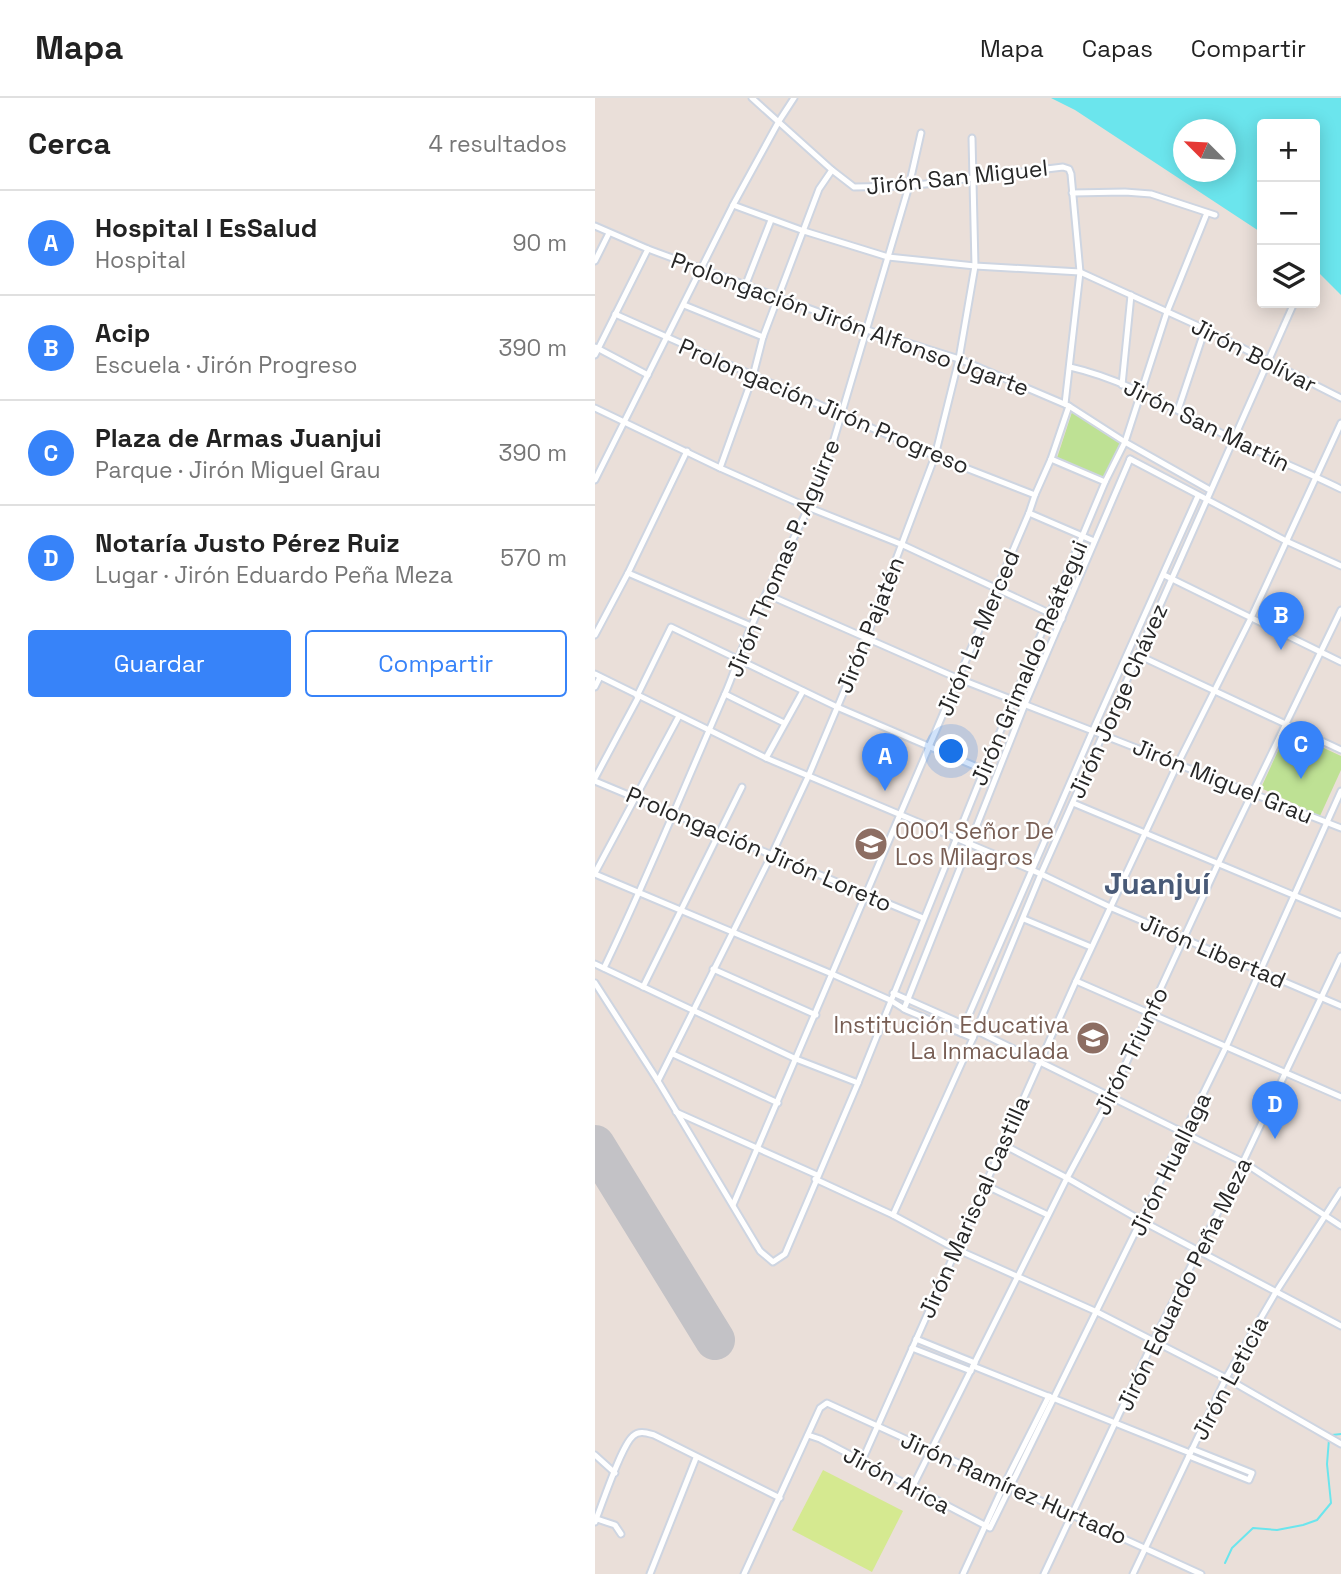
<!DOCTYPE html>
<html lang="es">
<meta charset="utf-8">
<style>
body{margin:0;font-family:"Space Grotesk",sans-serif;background:#f2f2f2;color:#222}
.controls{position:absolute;right:21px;top:21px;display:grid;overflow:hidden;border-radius:7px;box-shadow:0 4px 18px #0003}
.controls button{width:63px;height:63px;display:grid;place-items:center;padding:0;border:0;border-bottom:2px solid #e0e0e0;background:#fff;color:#222;font:35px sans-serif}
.compass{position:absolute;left:578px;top:21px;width:63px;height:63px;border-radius:50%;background:#fff;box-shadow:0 4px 18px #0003;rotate:294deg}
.you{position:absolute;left:357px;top:654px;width:24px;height:24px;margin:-18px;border:5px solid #fff;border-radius:50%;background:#1a73e8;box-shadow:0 0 0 10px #1a73e833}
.badge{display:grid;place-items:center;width:46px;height:46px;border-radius:50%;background:#3783f9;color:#fff;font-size:23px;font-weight:700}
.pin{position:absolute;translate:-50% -58px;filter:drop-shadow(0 2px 4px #0008)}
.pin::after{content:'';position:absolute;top:37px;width:24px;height:21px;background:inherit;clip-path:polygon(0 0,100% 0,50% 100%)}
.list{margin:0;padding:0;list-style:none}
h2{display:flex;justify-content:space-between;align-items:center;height:91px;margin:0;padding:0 28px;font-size:30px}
h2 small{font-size:23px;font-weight:400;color:#767676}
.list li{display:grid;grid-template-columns:46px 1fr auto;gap:21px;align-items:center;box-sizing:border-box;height:105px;padding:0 28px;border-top:2px solid #e0e0e0}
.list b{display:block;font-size:26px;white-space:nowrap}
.list p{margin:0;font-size:23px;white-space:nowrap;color:#767676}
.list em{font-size:23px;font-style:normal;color:#767676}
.actions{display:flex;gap:14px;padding:21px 28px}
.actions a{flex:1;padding:16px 0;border:2px solid #3783f9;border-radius:7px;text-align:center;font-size:24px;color:#3783f9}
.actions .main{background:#3783f9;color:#fff}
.icon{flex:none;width:38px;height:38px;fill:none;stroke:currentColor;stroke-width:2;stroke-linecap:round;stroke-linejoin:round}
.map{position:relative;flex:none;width:746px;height:1476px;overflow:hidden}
header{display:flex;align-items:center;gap:42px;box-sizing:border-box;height:98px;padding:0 35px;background:#fff;border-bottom:2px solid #e0e0e0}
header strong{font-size:33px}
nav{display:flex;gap:38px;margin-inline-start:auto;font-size:24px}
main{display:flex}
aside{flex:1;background:#fff}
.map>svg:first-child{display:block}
.green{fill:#bee194}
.pitch{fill:#d5e990}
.water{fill:#6be5ed;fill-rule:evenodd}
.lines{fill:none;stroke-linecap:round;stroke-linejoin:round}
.stream{stroke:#6be5ed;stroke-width:2}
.runway{stroke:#c3c2c6;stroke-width:40}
.minor-casing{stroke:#ced5e1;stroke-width:9}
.minor{stroke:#fff;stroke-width:5}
.labels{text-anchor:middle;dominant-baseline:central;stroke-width:5;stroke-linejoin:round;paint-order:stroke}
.street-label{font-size:23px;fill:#272727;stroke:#fff}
.education-label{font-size:23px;fill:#785e54;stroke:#fff;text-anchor:start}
.district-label{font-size:30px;font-weight:bold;fill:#495a77;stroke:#fff}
</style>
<header>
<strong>Mapa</strong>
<nav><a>Mapa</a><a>Capas</a><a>Compartir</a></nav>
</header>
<main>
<aside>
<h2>Cerca<small>4 resultados</small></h2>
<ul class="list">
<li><span class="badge">A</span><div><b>Hospital I EsSalud</b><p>Hospital</p></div><em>90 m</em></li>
<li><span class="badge">B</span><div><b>Acip</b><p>Escuela · Jirón Progreso</p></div><em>390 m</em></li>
<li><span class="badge">C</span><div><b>Plaza de Armas Juanjui</b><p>Parque · Jirón Miguel Grau</p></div><em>390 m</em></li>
<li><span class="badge">D</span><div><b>Notaría Justo Pérez Ruiz</b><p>Lugar · Jirón Eduardo Peña Meza</p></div><em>570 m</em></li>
</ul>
<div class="actions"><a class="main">Guardar</a><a>Compartir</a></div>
</aside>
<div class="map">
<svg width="746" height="1476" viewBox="0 0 746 1476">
<rect width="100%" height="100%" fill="#eadfd9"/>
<g class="green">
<path d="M 477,314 L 525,345 L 508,380 L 462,360 Z"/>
<path d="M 692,633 L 746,658 L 746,672 L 725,718 L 666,690 Z"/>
</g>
<path class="pitch" d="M 228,1372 L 308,1413 L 277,1474 L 197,1432 Z"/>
<path class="water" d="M 456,0 L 746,0 L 746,197 L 720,171 L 720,26 L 667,26 L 667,135 L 480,12 ZM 589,32 L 631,32 L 631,74 L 589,74 Z"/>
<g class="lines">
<g class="stream">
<path d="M 737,1337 L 746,1336"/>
<path d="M 630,1465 L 637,1450 L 658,1430 L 682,1432 L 708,1427 L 722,1422 L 736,1405 L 732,1366 L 734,1341"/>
</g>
<path class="runway" d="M 0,1047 L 120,1242"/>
<defs>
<g id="minor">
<path d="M 157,0 L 237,72 L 259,89 L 314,88 L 468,69 L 474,71 L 476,76 L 485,174 L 470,306"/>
<path d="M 477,95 L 530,94 L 556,96 L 620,117"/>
<path d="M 138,107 L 209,133 L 293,159 L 380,168 L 485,174 L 610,231 L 746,300"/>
<path d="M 0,128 L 53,151 L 272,232 L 364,261 L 474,308 L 530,344 L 615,392"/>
<path d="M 0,163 L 14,135"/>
<path d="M 151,186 L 176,122"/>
<path d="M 89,207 L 168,239"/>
<path d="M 20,216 L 340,358 L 440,397"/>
<path d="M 0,249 L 53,277"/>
<path d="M 0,257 L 53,151"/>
<path d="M 475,269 C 533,282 585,315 638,341 C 673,359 710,373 746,391"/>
<path d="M 527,287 L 536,197"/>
<path d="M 0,310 L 125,370 L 215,410 L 308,447 L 467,521"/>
<path d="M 583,312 L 610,231"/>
<path d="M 456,361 L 510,384"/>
<path d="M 535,361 L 691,443 L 746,468"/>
<path d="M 125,370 L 158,278 L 168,239 L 224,91 L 237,72"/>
<path d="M 0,382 L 138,107 L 184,23 L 199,0"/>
<path d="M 434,415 L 499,443"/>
<path d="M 33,475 L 156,528"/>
<path d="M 569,477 L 746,564"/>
<path d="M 171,496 L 362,580 L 746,730"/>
<path d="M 0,537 L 33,475 L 92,353"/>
<path d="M 543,557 L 746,652"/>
<path d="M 0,576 L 171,660 L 446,776 L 517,810 L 746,908"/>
<path d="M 0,589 L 5,579"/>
<path d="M 130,596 L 189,625"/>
<path d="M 42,598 L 76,529 L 242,609 L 389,672"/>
<path d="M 171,660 L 208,593"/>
<path d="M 0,680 L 44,598"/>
<path d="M 0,683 L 328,820"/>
<path d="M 478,705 L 746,817"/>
<path d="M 0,775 L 84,618"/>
<path d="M 0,776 L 237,876 L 295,902 L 311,912 L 378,940"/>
<path d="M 429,821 L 496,849"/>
<path d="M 0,866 L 201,961 L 263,985"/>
<path d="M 9,870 C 52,781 89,689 129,598 C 139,576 146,551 156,529 C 178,477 207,428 229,375 L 314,88 L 326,35"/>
<path d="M 118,871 L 221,917"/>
<path d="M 481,883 L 746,999"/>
<path d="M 0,885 L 63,983 L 165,1153 L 178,1164 L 190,1156 L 263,985 L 389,672 L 510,384 L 530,344 L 572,214 L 612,115"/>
<path d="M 48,889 L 147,689"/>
<path d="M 298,895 L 370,927 L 648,1064 L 746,1128"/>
<path d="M 309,911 L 430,606 L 535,361"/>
<path d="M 366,935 L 498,632 L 603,398"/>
<path d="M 78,956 L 183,1005"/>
<path d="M 63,983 L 177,756 L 213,679 L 271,541 L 340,358 L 364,261 L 380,168 L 377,40"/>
<path d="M 81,1014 L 222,1077"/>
<path d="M 407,1046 L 472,1080 L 547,1123 L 746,1228"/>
<path d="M 220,1081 L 298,1117 L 361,1151 L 502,1214 L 631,1280 L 746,1346"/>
<path d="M 390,1087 L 453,1117"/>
<path d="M 138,1107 L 434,415 L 440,397 L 456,361 L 474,308"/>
<path d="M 298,1117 L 378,940 L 446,776 L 699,205"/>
<path d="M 321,1241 L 380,1265"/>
<path d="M 317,1250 L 376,1273"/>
<path d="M 378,1268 L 595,1355"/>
<path d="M 213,1337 L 225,1341 L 395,1430 L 631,949 L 746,693"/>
<path d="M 0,1357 L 20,1375"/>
<path d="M 594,1358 L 654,1382 L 657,1375 L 597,1351"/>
<path d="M 267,1363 L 481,883 L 583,665 L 656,520 L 746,325"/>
<path d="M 317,1390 L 472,1080 L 515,1000 L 623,766 L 746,512"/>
<path d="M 2,1421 L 20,1427 L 26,1436"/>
<path d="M 0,1424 C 7,1407 26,1348 38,1338 C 44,1332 52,1335 59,1337 L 185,1400"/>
<path d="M 55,1476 L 101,1360"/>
<path d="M 149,1476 L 225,1310 L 232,1305 L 606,1476"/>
<path d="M 368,1476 L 409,1387 L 454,1298"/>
<path d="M 449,1476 L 558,1244 L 648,1064 L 746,858"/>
<path d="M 538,1476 L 631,1280 L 681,1194 L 746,1093"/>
</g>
</defs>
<use href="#minor" class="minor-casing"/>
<use href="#minor" class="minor"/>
</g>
<defs>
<symbol id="school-disc" viewBox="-11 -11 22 22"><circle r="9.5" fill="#8d6e63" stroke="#fff"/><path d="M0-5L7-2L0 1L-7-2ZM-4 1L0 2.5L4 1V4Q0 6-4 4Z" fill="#fff"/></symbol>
</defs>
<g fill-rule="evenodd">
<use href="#school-disc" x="257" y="727" width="38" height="38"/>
<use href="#school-disc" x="479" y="921" width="38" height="38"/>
</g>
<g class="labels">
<g class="street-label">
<text transform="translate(362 79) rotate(-6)">Jirón San Miguel</text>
<text transform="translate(255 226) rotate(20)">Prolongación Jirón Alfonso Ugarte</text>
<text transform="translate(659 257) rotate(27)">Jirón Bolívar</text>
<text transform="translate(229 308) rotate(23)">Prolongación Jirón Progreso</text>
<text transform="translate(612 327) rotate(26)">Jirón San Martín</text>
<text transform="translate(188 460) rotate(-67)">Jirón Thomas P. Aguirre</text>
<text transform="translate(275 527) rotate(-68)">Jirón Pajatén</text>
<text transform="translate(383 535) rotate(-67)">Jirón La Merced</text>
<text transform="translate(434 565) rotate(-67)">Jirón Grimaldo Reátegui</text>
<text transform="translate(523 603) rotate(-66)">Jirón Jorge Chávez</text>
<text transform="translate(628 683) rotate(22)">Jirón Miguel Grau</text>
<text transform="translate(164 751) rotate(23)">Prolongación Jirón Loreto</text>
<text transform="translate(618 853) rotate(23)">Jirón Libertad</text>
<text transform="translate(536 953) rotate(-64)">Jirón Triunfo</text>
<text transform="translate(575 1066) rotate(-64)">Jirón Huallaga</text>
<text transform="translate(379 1109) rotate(-66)">Jirón Mariscal Castilla</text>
<text transform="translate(589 1186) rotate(-64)">Jirón Eduardo Peña Meza</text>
<text transform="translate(635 1280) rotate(-62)">Jirón Leticia</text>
<text transform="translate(302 1382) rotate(28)">Jirón Arica</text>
<text transform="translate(419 1390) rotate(24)">Jirón Ramírez Hurtado</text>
</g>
<g class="education-label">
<text x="300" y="733">0001 Señor De<tspan x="300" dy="26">Los Milagros</tspan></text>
<text x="474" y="927" text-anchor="end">Institución Educativa<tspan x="474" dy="26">La Inmaculada</tspan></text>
</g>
<g class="district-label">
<text x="562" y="785">Juanjuí</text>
</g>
</g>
</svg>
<div class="controls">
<button>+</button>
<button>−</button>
<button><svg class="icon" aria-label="layers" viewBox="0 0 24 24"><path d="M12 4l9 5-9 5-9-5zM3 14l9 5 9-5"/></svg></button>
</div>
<svg class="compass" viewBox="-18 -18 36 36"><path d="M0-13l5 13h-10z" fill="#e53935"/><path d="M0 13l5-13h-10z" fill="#767676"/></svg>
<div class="you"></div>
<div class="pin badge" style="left:290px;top:693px">A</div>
<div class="pin badge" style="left:686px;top:552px">B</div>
<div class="pin badge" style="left:706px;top:681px">C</div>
<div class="pin badge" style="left:680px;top:1041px">D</div>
</div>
</main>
